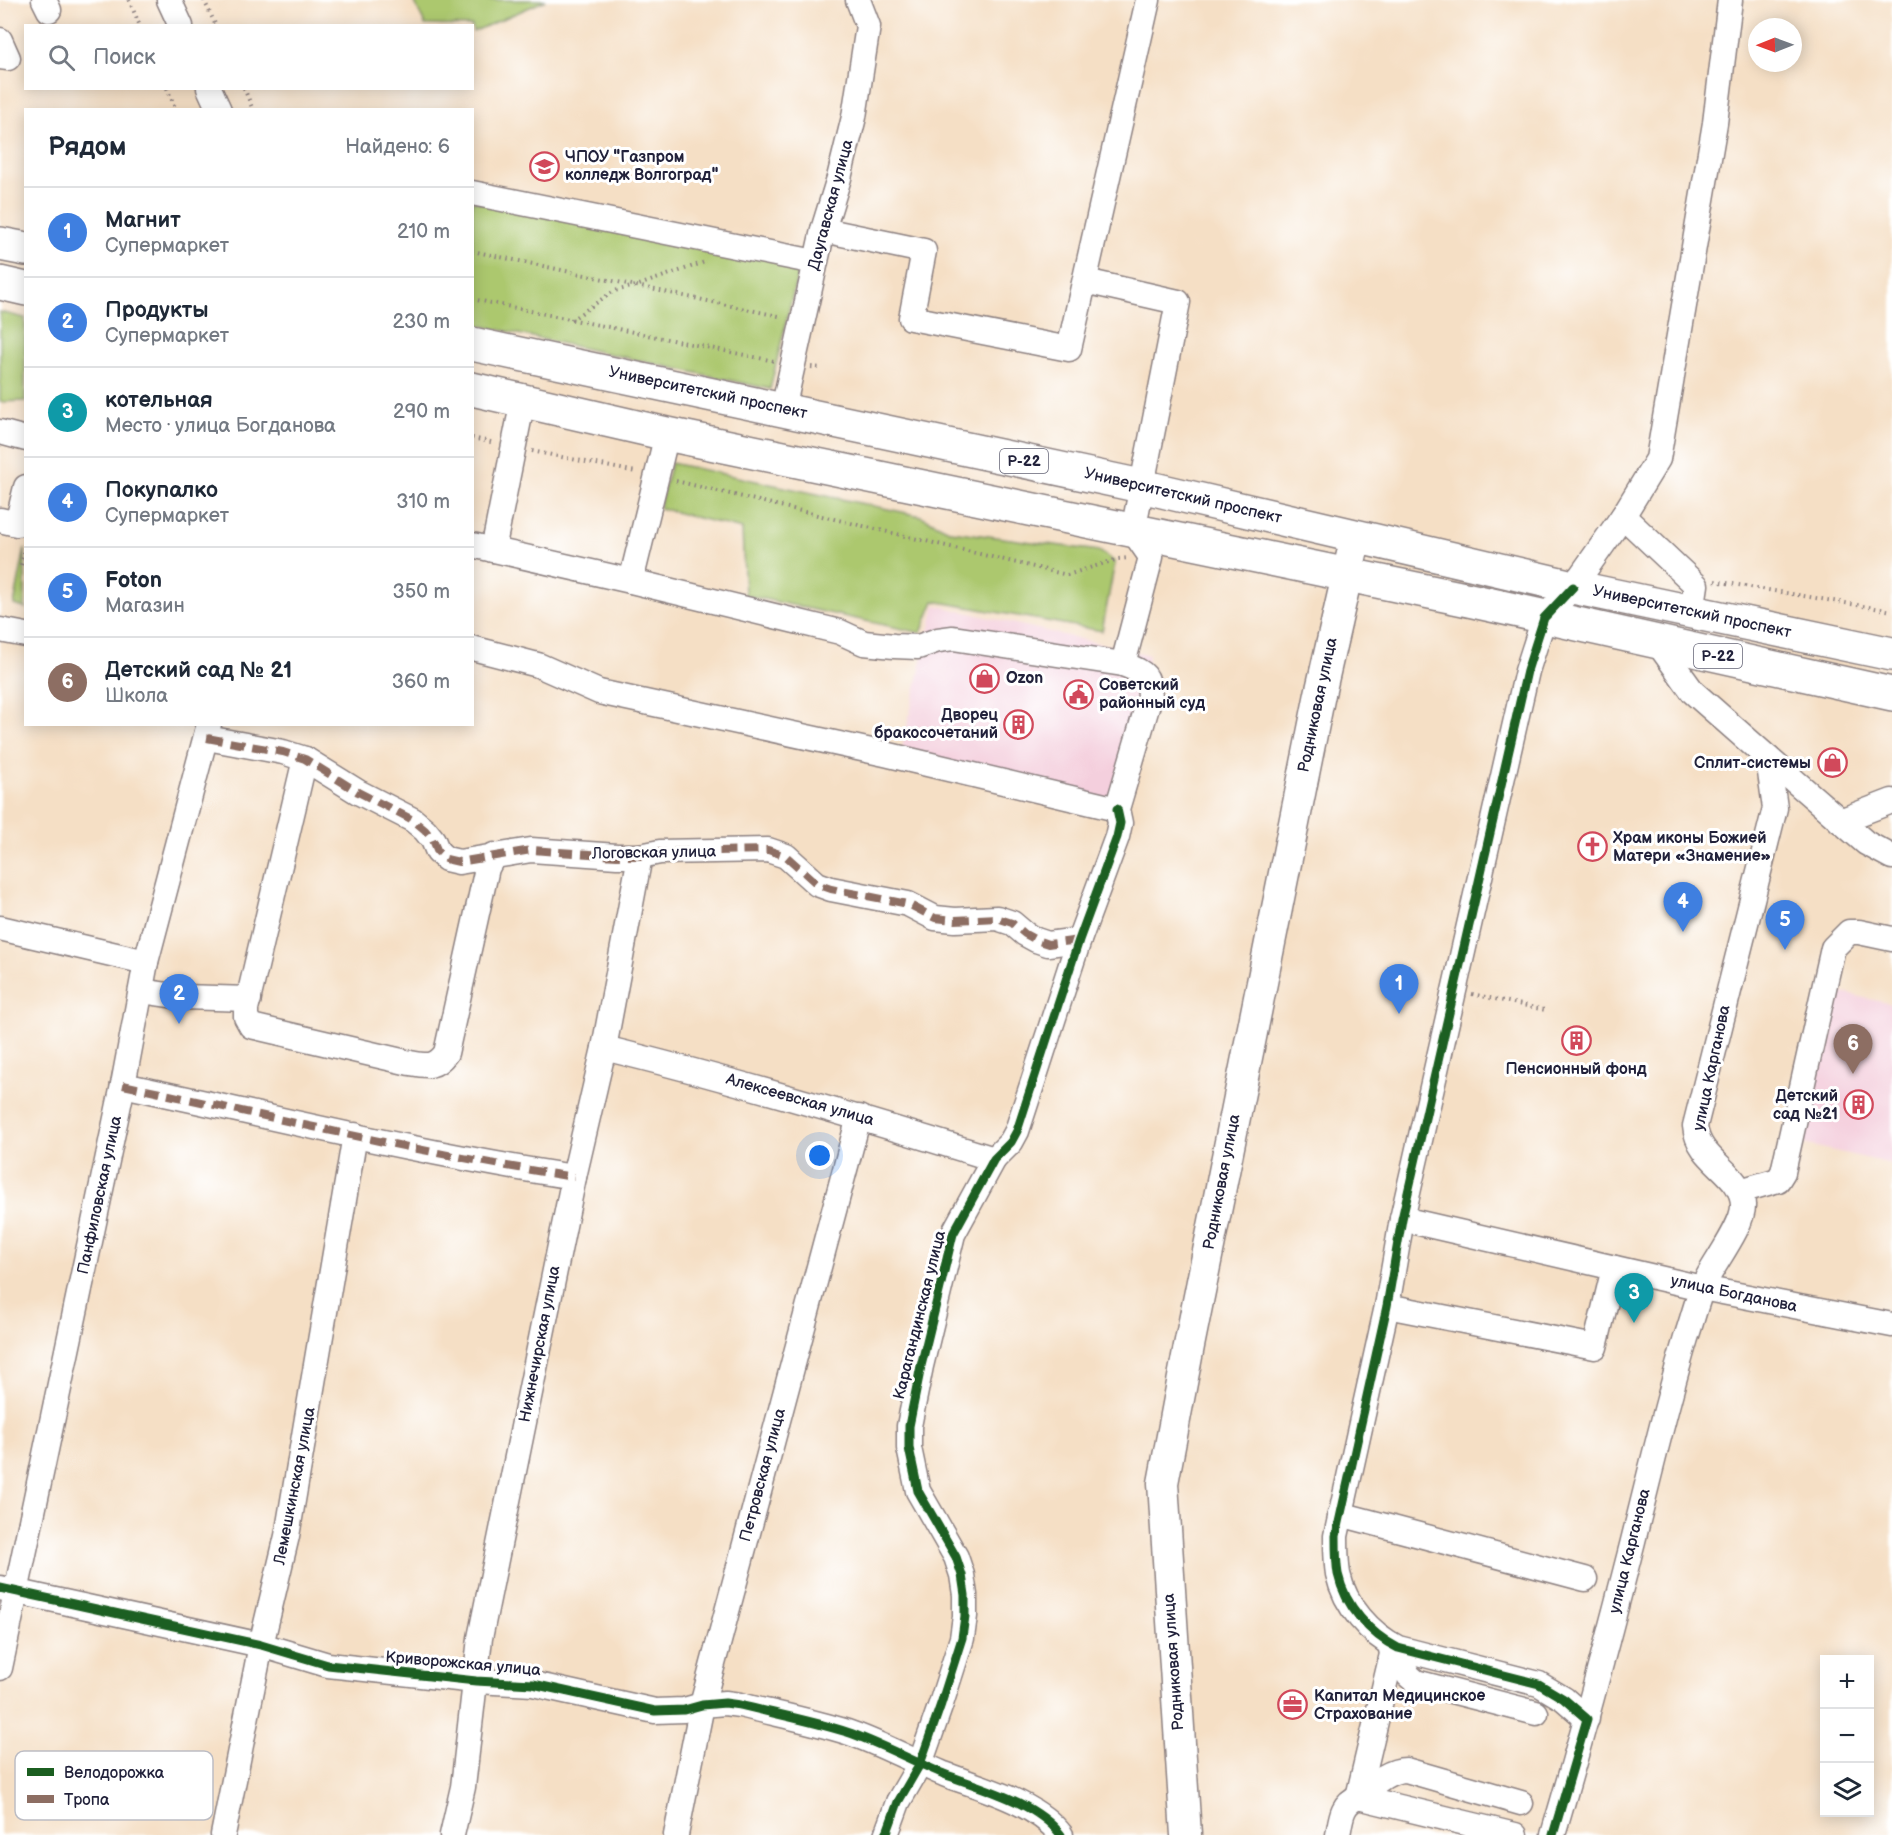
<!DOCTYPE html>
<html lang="ru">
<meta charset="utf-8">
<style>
body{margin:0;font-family:"Balsamiq Sans",sans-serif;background:#f6f6f7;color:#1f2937}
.controls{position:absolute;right:18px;bottom:18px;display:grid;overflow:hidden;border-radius:0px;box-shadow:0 3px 15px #0003}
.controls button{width:54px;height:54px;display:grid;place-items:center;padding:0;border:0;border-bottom:2px solid #e0e1e3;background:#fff;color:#1f2937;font:30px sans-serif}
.compass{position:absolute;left:1748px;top:18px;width:54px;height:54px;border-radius:50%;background:#fff;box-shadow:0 3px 15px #0003;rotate:269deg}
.you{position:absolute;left:820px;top:1156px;width:21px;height:21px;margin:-15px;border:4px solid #fff;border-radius:50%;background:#1a73e8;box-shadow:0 0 0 9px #1a73e833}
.badge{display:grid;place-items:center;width:39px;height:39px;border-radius:50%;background:#d1495b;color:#fff;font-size:20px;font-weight:700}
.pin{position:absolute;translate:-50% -50px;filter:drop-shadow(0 2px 3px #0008)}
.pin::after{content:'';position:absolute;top:32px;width:21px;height:18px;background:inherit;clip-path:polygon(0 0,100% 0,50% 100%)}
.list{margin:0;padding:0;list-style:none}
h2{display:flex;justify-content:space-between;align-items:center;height:78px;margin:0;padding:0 24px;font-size:26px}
h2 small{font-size:20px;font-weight:400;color:#747a83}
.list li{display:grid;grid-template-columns:39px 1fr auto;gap:18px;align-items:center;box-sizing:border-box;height:90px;padding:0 24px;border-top:2px solid #e0e1e3}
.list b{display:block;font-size:22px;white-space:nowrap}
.list p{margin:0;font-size:20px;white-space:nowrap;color:#747a83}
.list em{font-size:20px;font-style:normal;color:#747a83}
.icon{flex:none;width:33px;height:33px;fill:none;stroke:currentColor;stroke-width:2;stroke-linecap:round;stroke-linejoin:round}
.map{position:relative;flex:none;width:1892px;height:1835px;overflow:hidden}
.search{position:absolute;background:#fff;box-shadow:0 3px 15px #0003;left:24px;top:24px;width:450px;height:66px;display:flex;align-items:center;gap:15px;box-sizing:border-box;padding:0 21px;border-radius:0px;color:#747a83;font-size:22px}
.panel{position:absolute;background:#fff;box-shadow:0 3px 15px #0003;left:24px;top:108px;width:450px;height:618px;border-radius:0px}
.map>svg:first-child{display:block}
.built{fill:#f4cfdd}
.green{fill:#acc86e;stroke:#677554;stroke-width:1.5}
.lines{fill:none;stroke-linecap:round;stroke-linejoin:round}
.minor-casing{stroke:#8c8080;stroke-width:27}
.major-casing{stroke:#8c8080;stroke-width:33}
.highway-casing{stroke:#8c8080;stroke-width:36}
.path{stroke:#8c8080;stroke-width:4;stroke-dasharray:1.5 4.5;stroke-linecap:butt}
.minor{stroke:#fff;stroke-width:24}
.major{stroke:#fff;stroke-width:30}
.highway{stroke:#fff;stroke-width:33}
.quiet{stroke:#8d6e63;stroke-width:8;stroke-dasharray:15 8;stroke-linecap:butt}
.cycleway-casing{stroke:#fff;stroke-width:13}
.cycleway{stroke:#1b5e20;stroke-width:9}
.labels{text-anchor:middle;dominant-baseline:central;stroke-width:6;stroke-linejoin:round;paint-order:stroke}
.shield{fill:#fff;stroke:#646476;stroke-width:1.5}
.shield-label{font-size:15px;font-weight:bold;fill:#22223b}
.poi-label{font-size:16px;font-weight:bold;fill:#22223b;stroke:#fff;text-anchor:start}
.street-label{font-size:16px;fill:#22223b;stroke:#fff}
.key{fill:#fff;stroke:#bdbdc4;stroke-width:1.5}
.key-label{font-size:16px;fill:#22223b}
</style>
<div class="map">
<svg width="1892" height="1835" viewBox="0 0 1892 1835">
<rect width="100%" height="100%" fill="#fff"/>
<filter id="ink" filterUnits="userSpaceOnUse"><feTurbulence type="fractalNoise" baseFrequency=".0167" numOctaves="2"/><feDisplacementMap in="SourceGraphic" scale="12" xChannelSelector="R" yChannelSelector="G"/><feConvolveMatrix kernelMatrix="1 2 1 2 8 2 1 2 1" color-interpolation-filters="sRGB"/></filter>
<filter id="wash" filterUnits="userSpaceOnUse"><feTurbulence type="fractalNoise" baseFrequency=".008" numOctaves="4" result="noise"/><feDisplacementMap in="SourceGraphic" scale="24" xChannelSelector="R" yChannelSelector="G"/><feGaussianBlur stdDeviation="1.35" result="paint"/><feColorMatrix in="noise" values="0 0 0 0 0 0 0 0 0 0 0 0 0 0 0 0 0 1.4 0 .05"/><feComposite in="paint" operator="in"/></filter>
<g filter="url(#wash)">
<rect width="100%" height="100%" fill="#f5dfc5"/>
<g class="built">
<path d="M 935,605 L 1149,655 L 1113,810 L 899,760 Z"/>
<path d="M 1833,991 L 1892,1004 L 1892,1164 L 1799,1143 Z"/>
</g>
<g class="green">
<path d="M 414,0 L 546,0 L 473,32 L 472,26 L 425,25 Z"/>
<path d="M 472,201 L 800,264 L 770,389 L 473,324 Z"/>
<path d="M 0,312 L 25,318 L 25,401 L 0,402 Z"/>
<path d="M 671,463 L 921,516 L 951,531 L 1099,551 L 1115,562 L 1102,631 L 934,601 L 921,633 L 745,595 L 742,529 L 659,508 Z"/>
<path d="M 25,549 L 25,608 L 14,605 Z"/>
</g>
</g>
<g filter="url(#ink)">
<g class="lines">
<defs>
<g id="minor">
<path d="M 44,0 L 49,10"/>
<path d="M 169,0 L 181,26"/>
<path d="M 0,40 L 8,58 L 0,57"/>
<path d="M 209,88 L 219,110"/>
<path d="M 472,193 L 815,262"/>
<path d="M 823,230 L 924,251 L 911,318 L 1069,349 L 1148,0"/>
<path d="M 1085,281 L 1178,302 L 1133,531 L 1151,557 L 1123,664"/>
<path d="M 783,409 L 823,230 L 839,178 L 854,117 L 868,26 L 858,0"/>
<path d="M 0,432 L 26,439"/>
<path d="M 1623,516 L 1696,585 L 1692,612"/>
<path d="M 0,520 L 17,524 L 26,487"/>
<path d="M 472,545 L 631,581 L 840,632 L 864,643 L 894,646 L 918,647 L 938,640 L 953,638 L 1123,664 C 1144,673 1149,673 1150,697 L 1117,809 L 1120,823 L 1117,837 L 1079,940 L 1017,1131 L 1011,1142 L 994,1159 L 953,1234 L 921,1366 L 909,1426 L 909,1448 L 918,1491 L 956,1557 L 962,1575 L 965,1595 L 965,1616 L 962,1638 L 941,1704 L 920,1764 L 898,1802 L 886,1835"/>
<path d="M 493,550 L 523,400"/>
<path d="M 631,581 L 667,434"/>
<path d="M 0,630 L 26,635"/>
<path d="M 472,648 L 538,665 L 599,692 L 885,754 L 1117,809"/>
<path d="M 207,738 L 283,752 L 305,759 L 358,792 L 413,820 L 425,830 L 433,840 L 438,852 L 446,859 L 459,862 L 531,850 L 617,856 L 640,856 L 660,852 L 768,850 L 786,856 L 817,884 L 831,889 L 908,904 L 935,918 L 955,920 L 997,918 L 1012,923 L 1025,934 L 1036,940 L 1048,944 L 1079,940"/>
<path d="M 1768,758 L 1866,843 L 1892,857"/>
<path d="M 305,759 L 246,1009 L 246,1017 L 251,1026 L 410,1063 C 427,1066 435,1068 446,1053 L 487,868 L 494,855"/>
<path d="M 1840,821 L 1892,801"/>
<path d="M 0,928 L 146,962"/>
<path d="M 141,991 L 182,997 L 249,999"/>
<path d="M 604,1048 C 735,1080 865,1119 994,1159"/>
<path d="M 123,1085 C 273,1117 422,1154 574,1177"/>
<path d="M 1740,1191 L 1778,1180 L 1783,1172 L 1833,948 L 1849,932 L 1859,932 L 1892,939"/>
<path d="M 1402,1219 L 1702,1288 L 1892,1325"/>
<path d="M 1387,1306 L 1595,1347 L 1614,1268"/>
<path d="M 1340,1514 L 1585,1579"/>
<path d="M 0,1588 L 261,1645 L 328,1665 L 476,1681 L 533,1684 L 655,1711 L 684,1710 L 702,1705 L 725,1703 L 740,1705 C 776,1714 812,1721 847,1732 C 880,1743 912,1761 944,1774 C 981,1788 1036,1802 1061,1835"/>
<path d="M 1390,1644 L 1409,1676 L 1416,1682 L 1536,1713"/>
<path d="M 0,1668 L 123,1085 L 146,962 L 209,724"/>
<path d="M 1587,1719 L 1564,1699 L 1539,1684 L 1398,1648 C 1370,1634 1345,1606 1338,1574 C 1336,1562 1336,1548 1336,1536 L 1387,1306 L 1402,1219 L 1527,671 L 1544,618 L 1573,587 L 1623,516 L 1658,459 L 1715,123 L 1730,0"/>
<path d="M 1358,1797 C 1372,1786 1387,1770 1406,1770 L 1521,1803"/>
<path d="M 1358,1797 L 1392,1654 L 1390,1644"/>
<path d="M 223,1835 L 261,1645 L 287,1536 L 355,1135"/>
<path d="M 452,1835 L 463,1787 L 480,1638 L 574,1177 L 604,1048 L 640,856"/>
<path d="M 676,1835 L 702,1705 L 859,1117"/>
<path d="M 1338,1835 C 1341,1819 1341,1804 1358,1797 L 1515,1835"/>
<path d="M 1553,1835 C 1582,1737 1608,1639 1633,1541 C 1650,1473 1666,1405 1686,1338 C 1692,1321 1696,1303 1703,1286 C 1712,1265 1744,1226 1743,1205 C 1743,1172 1698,1162 1695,1126 L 1775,808 L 1768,758 L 1693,692 L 1657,642"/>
</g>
<path id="major" d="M 1186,1835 L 1163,1483 L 1189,1346 L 1320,694 L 1356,536"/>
<g id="highway">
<path d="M 0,244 L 26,249"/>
<path d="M 0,283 L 26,289"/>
<path d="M 472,344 L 1141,486 L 1573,587 L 1892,654"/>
<path d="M 472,389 L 667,434 L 1469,600 L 1892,694"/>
</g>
</defs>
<use href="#minor" class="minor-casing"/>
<use href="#major" class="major-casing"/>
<use href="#highway" class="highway-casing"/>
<g class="path">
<path d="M 129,0 L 140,26"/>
<path d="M 204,0 L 216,26"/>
<path d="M 167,88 L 176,110"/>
<path d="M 244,88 L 253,110"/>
<path d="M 472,251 L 783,317"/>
<path d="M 472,299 L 774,361"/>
<path d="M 571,320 L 614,291 L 636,286 L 705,262"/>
<path d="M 811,367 L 821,368"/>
<path d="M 472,438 L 495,443"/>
<path d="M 532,451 L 636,472"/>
<path d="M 676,481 L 1067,575 L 1118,559 L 1129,558"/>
<path d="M 21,565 L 26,544"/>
<path d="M 1715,581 L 1892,611"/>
<path d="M 1472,994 L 1545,1010"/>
</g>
<use href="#minor" class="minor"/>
<use href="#major" class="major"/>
<use href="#highway" class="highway"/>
<g class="quiet">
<path d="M 207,738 L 283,752 L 305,759 L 358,792 L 413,820 L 425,830 L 433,840 L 438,852 L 446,859 L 459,862 L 531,850 L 617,856 L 640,856 L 660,852 L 768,850 L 786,856 L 817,884 L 831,889 L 908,904 L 935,918 L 955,920 L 997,918 L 1012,923 L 1025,934 L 1036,940 L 1048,944 L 1079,940"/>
<path d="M 123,1085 C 273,1117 422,1154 574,1177"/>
</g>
<defs>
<g id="cycleway">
<path d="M 0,1588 L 261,1645 L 328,1665 L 476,1681 L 533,1684 L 655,1711 L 684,1710 L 702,1705 L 725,1703 L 740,1705 C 776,1714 812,1721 847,1732 C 880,1743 912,1761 944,1774 C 981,1788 1036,1802 1061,1835"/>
<path d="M 886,1835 L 898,1802 L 920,1764 L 941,1704 L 962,1638 L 965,1616 L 965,1595 L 962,1575 L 956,1557 L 918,1491 L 909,1448 L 909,1426 L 921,1366 L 953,1234 L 994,1159 L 1011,1142 L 1017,1131 L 1079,940 L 1117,837 L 1120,823 L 1117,809"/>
<path d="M 1553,1835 L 1587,1719 L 1564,1699 L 1539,1684 L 1398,1648 C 1370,1634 1345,1606 1338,1574 C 1336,1562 1336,1548 1336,1536 L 1387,1306 L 1402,1219 L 1527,671 L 1544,618 L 1573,587"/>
</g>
</defs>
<use href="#cycleway" class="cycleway-casing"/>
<use href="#cycleway" class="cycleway"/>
</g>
</g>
<defs>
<symbol id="university-ring" viewBox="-11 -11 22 22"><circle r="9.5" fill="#fff" stroke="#d1495b" stroke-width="1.5"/><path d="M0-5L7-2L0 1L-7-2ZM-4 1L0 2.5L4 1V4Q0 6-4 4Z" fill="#d1495b"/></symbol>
<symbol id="shop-ring" viewBox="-11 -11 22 22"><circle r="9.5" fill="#fff" stroke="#d1495b" stroke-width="1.5"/><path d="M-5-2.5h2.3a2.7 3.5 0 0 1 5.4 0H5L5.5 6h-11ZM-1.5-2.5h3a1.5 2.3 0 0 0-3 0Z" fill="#d1495b"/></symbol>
<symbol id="civic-ring" viewBox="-11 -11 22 22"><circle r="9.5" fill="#fff" stroke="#d1495b" stroke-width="1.5"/><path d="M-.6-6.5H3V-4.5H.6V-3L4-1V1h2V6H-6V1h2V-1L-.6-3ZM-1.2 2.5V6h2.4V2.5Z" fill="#d1495b"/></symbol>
<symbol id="building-ring" viewBox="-11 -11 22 22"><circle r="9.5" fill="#fff" stroke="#d1495b" stroke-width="1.5"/><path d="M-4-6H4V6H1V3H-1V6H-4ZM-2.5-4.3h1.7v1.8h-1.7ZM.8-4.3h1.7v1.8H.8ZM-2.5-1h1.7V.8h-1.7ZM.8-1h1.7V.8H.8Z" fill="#d1495b"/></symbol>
<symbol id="church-ring" viewBox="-11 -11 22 22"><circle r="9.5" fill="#fff" stroke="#d1495b" stroke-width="1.5"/><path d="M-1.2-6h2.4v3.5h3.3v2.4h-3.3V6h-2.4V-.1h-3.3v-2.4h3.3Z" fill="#d1495b"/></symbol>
<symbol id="office-ring" viewBox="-11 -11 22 22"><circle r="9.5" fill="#fff" stroke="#d1495b" stroke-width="1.5"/><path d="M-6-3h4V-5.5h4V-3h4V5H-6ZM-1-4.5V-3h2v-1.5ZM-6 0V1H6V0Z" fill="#d1495b"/></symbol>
</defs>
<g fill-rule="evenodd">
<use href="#university-ring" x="528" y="150" width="33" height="33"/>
<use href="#shop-ring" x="968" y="662" width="33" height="33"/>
<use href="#civic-ring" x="1062" y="678" width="33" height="33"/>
<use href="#building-ring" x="1002" y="708" width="33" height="33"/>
<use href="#shop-ring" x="1816" y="746" width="33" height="33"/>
<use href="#church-ring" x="1576" y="830" width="33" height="33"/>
<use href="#building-ring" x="1560" y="1024" width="33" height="33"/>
<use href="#building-ring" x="1842" y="1088" width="33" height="33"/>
<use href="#office-ring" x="1276" y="1688" width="33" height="33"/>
</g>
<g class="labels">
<g class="shield">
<rect x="1000" y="449" width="48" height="24" rx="4.5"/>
<rect x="1694" y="644" width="48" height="24" rx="4.5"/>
</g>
<g class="shield-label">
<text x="1024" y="461">Р-22</text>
<text x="1718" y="656">Р-22</text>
</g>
<g class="poi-label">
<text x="565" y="157">ЧПОУ "Газпром<tspan x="565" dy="18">колледж Волгоград"</tspan></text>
<text x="1006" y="678">Ozon</text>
<text x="1099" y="685">Советский<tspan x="1099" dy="18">районный суд</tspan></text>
<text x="998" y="715" text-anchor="end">Дворец<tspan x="998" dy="18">бракосочетаний</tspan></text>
<text x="1811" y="763" text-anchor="end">Сплит-системы</text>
<text x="1613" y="838">Храм иконы Божией<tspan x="1613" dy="18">Матери «Знамение»</tspan></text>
<text x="1576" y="1069" text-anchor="middle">Пенсионный фонд</text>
<text x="1838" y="1096" text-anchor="end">Детский<tspan x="1838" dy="18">сад №21</tspan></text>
<text x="1314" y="1696">Капитал Медицинское<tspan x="1314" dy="18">Страхование</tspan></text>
</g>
<g class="street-label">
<text transform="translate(831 205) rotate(-75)">Даугавская улица</text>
<text transform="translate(708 393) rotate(12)">Университетский проспект</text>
<text transform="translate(1183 496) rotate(13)">Университетский проспект</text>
<text transform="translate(1692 612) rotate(12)">Университетский проспект</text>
<text transform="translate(1318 705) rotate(-78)">Родниковая улица</text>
<text transform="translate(654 853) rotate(-1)">Логовская улица</text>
<text transform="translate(1712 1068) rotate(-78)">улица Карганова</text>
<text transform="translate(800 1100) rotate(16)">Алексеевская улица</text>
<text transform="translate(1222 1182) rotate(-79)">Родниковая улица</text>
<text transform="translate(100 1195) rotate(-78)">Панфиловская улица</text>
<text transform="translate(1734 1294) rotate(12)">улица Богданова</text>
<text transform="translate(920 1315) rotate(-76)">Карагандинская улица</text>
<text transform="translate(540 1344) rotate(-79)">Нижнечирская улица</text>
<text transform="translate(763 1475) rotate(-75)">Петровская улица</text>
<text transform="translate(295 1486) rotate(-79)">Лемешкинская улица</text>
<text transform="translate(1630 1551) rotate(-76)">улица Карганова</text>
<text transform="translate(1174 1662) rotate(-94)">Родниковая улица</text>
<text transform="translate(463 1664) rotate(5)">Криворожская улица</text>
</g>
</g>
<rect x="15" y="1751" width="198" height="69" rx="9" class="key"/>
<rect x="27" y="1768" width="27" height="8" fill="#1b5e20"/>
<rect x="27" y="1795" width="27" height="8" fill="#8d6e63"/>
<g class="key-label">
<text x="64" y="1778">Велодорожка</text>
<text x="64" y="1805">Тропа</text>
</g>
</svg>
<div class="controls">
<button>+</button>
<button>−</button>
<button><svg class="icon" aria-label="layers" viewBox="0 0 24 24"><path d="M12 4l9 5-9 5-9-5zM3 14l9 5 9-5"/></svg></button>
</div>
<svg class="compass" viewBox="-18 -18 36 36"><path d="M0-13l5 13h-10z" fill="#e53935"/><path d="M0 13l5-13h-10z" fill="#747a83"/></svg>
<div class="you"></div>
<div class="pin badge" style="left:1399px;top:1014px;background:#3f7fe0">1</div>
<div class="pin badge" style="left:179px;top:1024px;background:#3f7fe0">2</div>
<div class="pin badge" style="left:1634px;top:1323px;background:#0f9aa8">3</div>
<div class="pin badge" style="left:1683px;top:932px;background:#3f7fe0">4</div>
<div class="pin badge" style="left:1785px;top:950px;background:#3f7fe0">5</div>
<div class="pin badge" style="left:1853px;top:1074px;background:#8d6e63">6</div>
<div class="search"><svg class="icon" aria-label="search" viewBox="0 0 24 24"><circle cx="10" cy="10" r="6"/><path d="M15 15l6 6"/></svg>Поиск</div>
<section class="panel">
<h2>Рядом<small>Найдено: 6</small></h2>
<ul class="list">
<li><span class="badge" style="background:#3f7fe0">1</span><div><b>Магнит</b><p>Супермаркет</p></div><em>210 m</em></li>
<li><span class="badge" style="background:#3f7fe0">2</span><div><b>Продукты</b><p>Супермаркет</p></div><em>230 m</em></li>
<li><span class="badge" style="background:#0f9aa8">3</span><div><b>котельная</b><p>Место · улица Богданова</p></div><em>290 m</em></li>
<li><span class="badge" style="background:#3f7fe0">4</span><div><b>Покупалко</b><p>Супермаркет</p></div><em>310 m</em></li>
<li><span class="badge" style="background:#3f7fe0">5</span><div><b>Foton</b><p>Магазин</p></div><em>350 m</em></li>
<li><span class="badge" style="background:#8d6e63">6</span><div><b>Детский сад № 21</b><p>Школа</p></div><em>360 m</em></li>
</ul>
</section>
</div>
